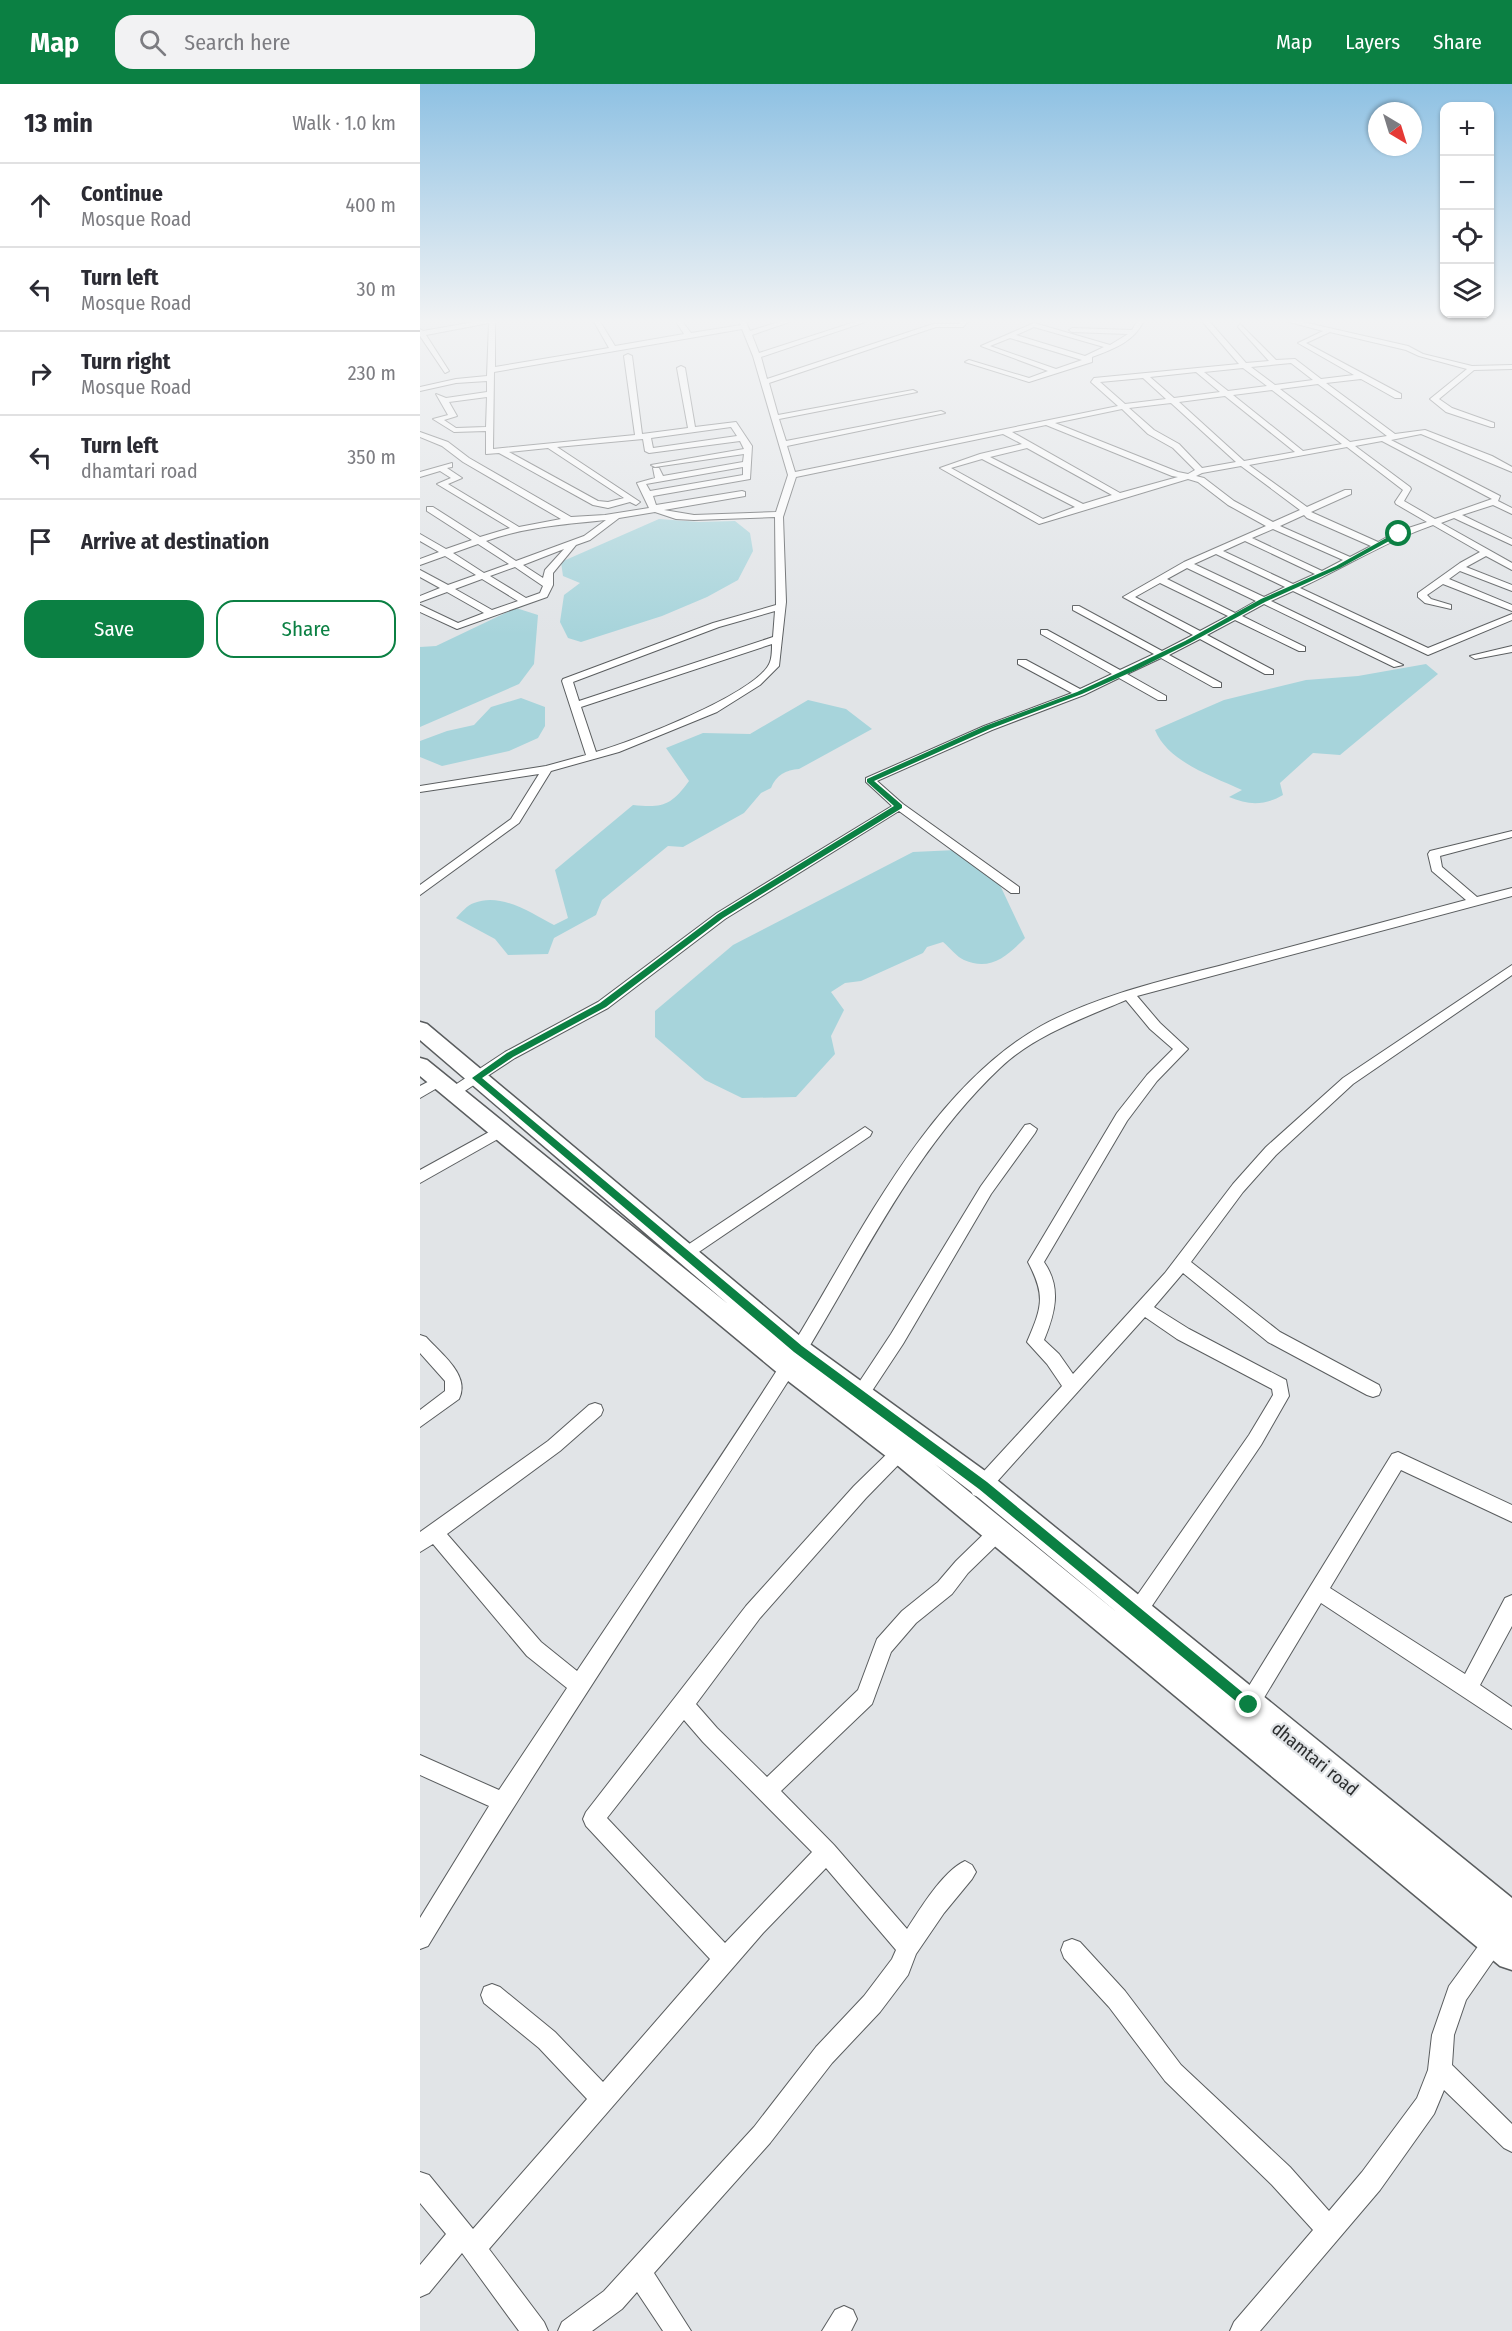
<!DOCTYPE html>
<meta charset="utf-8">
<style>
body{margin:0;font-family:"Fira Sans Condensed",sans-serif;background:#f2f2f3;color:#2b2b33}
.controls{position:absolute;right:18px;top:18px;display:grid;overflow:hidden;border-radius:12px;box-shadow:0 2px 4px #0004}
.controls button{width:54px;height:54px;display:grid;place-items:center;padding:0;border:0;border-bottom:2px solid #e1e1e2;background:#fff;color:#2b2b33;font:30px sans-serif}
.compass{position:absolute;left:948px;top:18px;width:54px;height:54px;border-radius:50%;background:#fff;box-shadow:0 2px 4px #0004;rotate:142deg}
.stop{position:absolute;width:18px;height:18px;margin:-14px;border:4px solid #0b8043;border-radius:50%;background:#fff}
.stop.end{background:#0b8043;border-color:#fff;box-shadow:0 2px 6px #0008}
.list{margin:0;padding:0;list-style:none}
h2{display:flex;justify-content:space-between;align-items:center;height:78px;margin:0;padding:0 24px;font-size:26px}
h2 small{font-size:20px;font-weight:400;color:#7c7c81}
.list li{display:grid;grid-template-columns:39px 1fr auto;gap:18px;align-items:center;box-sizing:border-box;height:84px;padding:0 24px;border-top:2px solid #e1e1e2}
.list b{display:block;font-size:22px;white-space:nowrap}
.list p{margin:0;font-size:20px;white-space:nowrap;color:#7c7c81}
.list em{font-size:20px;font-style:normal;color:#7c7c81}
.actions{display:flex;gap:12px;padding:18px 24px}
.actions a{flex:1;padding:14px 0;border:2px solid #0b8043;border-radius:18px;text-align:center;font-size:21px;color:#0b8043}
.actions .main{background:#0b8043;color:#fff}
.icon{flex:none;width:33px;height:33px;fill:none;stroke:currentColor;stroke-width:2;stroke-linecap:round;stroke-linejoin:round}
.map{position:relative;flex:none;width:1092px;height:2247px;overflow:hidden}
header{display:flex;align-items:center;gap:36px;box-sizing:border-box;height:84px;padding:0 30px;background:#0b8043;color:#fff}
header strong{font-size:28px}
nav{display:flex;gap:33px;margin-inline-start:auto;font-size:21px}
.search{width:420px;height:54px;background:#f2f2f3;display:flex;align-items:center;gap:15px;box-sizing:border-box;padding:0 21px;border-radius:18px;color:#7c7c81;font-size:22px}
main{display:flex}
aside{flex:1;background:#fff}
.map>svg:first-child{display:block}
.water{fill:#a7d4db}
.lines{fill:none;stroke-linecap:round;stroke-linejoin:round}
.minor-casing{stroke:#5a5d5f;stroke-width:2}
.secondary-casing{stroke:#5a5d5f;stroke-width:3}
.minor{fill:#fff;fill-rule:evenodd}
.secondary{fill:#fff;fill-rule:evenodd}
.route{fill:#0b8043}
.labels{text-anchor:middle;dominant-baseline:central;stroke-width:4.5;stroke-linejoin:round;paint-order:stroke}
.street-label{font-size:18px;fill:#2c2e2f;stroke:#e1e4e7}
</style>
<header>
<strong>Map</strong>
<div class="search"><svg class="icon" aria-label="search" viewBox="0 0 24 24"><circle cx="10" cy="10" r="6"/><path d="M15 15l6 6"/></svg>Search here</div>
<nav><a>Map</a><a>Layers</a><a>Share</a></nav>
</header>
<main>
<aside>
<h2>13 min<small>Walk · 1.0 km</small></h2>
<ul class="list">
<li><svg class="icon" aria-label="ahead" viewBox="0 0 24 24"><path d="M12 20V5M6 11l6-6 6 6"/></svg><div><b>Continue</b><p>Mosque Road</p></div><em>400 m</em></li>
<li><svg class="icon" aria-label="left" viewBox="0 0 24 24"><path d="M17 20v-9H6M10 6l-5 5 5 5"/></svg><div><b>Turn left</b><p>Mosque Road</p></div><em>30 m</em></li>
<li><svg class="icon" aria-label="right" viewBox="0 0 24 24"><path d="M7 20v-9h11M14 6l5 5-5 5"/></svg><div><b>Turn right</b><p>Mosque Road</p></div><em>230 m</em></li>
<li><svg class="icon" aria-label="left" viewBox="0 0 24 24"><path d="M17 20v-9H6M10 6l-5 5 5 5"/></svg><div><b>Turn left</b><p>dhamtari road</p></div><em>350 m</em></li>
<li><svg class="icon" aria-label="arrive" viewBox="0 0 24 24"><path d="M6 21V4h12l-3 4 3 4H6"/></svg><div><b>Arrive at destination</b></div></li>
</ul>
<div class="actions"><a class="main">Save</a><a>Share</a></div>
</aside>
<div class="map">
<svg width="1092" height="2247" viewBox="0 0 1092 2247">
<rect width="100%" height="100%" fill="#e1e4e7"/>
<g class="water">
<path d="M 239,435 L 279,438 L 315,437 L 330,449 L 333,467 L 318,496 L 287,513 L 242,532 L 161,558 L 148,554 L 140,538 L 144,511 L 160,499 L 143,492 L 141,478 Z"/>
<path d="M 96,524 L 118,531 L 114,580 L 99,600 L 0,643 L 0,563 L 16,562 Z"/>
<path d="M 1006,580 L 1018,590 L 920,671 L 893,669 L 860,699 L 863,711 C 844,722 828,721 809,713 L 822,706 C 792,692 748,678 735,646 L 804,616 L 886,596 L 938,592 Z"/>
<path d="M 101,614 L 125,623 L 125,642 L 118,654 L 89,667 L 22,682 L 0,673 L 0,657 L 27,647 L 54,641 L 71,623 Z"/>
<path d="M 388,616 L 426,625 L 452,645 L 379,685 C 366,686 356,691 351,704 L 341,709 L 324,729 L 263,763 L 248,762 L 182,816 L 176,831 L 134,854 L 128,870 L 88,871 L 75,855 L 36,834 C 41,829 47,821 54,819 C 81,808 111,829 134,841 L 148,834 L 135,786 L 213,721 C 242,724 251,722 269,697 L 246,664 L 283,649 L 330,650 Z"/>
<path d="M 536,766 L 579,799 L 605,854 C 588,871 571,888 544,876 C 537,873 529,863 523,858 L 507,863 L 503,869 L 441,897 L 425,899 L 411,908 L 424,926 L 411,952 L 415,970 L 376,1013 L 322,1014 L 285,996 L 235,953 L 235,927 L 313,861 L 493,768 Z"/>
</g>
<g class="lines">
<defs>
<g id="minor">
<path d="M 65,236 L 75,236 L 75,283 L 189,264 L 173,236 L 179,236 L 195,262 L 264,250 L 255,236 L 261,236 L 271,249 L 321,241 L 319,236 L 325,236 L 330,247 L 365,236 L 375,236 L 332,251 L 339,269 L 441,236 L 451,236 L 341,273 L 347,295 L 513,240 L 539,240 L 542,236 L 549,236 L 543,243 L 516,243 L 349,299 L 358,331 L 493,306 L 497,308 L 359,335 L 366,357 L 521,327 L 525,329 L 367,362 L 375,388 L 698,322 L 671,298 L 674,294 L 819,280 L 781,236 L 788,236 L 826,279 L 849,277 L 818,243 L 820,240 L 856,276 L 875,275 L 901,295 L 934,291 L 878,259 L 903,247 L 862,236 L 874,236 L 988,262 L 1003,270 L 1052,282 L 1092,281 L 1092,285 L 1054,286 L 1019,315 L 1032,324 L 1074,339 L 1074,343 L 1071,343 L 1026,328 L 1010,315 L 1047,285 L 999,272 L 986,266 L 910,248 L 886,259 L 981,310 L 981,314 L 975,314 L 941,295 L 906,299 L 975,350 L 1005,346 L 1072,372 L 1092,383 L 1092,388 L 1001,350 L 971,356 L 1080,412 L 1078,417 L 1092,424 L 1092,430 L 1073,421 L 1042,431 L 1092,455 L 1092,461 L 1034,434 L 1021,439 L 1092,479 L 1092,486 L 1066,472 L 1046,483 L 1092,501 L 1092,507 L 1040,487 L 1029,495 L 1092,521 L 1092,527 L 1023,500 L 1007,511 L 1011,515 L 1031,521 L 1031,525 L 1005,519 L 998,513 L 998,509 L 1040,479 L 1060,468 L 1013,441 C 967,457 925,483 880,504 L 1008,564 L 1092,530 L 1092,536 L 1008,571 L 873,507 L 851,517 L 983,581 L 974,583 L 844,520 L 822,532 L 885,563 L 885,567 L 879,567 L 815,536 L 787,551 L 853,586 L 853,590 L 845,590 L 780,555 L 749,571 L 801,599 L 801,603 L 793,603 L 741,574 L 707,590 L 746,612 L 746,616 L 738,616 L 699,594 L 664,611 L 572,646 L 457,697 L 483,720 L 599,803 L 599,809 L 591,809 L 479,727 L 305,835 L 188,924 L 95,974 L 34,1014 L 29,1013 L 27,1009 L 29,1005 L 85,968 L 178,918 L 297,829 L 472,722 L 446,698 L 446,694 L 564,642 L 652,609 L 598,580 L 598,576 L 606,576 L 660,605 L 692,590 L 621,550 L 621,546 L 627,546 L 700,586 L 734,570 L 653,526 L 653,522 L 659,522 L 742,567 L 773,551 L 703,513 L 764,478 L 846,442 L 808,421 L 778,398 L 768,395 L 619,440 L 520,384 L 560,370 L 602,360 L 583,350 L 376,393 L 363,433 L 366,518 L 359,582 L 340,601 L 297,628 L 199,668 L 131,687 L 99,739 L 0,811 L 0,801 L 91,735 L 119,690 L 0,708 L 0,702 L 126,682 L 166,671 L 142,597 L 143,595 L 293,539 L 356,521 L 355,433 L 274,436 L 256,435 L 235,428 L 199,434 L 170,456 L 156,461 L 133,489 L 133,501 L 127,513 L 37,545 L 0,528 L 0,521 L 38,539 L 64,529 L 27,508 L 0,518 L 0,512 L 20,504 L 0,493 L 0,486 L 28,501 L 56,491 L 25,472 L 0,481 L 0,475 L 19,468 L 0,457 L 0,450 L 26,465 L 52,456 L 7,427 L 7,423 L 13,423 L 60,453 L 90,444 L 17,400 L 31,394 L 20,387 L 0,393 L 0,388 L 32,379 L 32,383 L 27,384 L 42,394 L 28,400 L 99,443 L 141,435 L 43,378 L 22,362 L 0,353 L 0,348 L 28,358 L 49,374 L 151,433 L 185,431 L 229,424 L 217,399 L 235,394 L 233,384 L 239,384 L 243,392 L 323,378 L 324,370 L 235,383 L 231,381 L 324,365 L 320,357 L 229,369 L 225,367 L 223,355 L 137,363 L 220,418 L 216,421 L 210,418 L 188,424 L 173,421 L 79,369 L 66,370 L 66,347 L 34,348 L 13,335 L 28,331 L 16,310 L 26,314 L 67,308 L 67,297 L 36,299 L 0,307 L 0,303 L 36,295 L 67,292 L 69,239 L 6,251 L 29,287 L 25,289 L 0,252 L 0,245 L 3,247 ZM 322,245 L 333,272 L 368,391 L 356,428 L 274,431 L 244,426 L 325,412 L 325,408 L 322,407 L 236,421 L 233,412 L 330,395 L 332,362 L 316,338 L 275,343 L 265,284 L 261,282 L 257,284 L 268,344 L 222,350 L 212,272 L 208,270 L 204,272 L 215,351 L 73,365 L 74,288 ZM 871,279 L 893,296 L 855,301 L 831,283 ZM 823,284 L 847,302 L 808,307 L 784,288 ZM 776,288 L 800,308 L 754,314 L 730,293 ZM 723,294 L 746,315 L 705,320 L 680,298 ZM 898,300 L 967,352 L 930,358 L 860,305 ZM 852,306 L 922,360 L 883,367 L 813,311 ZM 805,312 L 875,368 L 824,377 L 759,318 ZM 67,313 L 66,343 L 36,344 L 24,336 L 37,332 L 29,318 ZM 751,319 L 816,378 L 782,384 L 759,360 L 734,346 L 709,324 ZM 702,325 L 728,350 L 753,364 L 775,386 L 768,390 L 758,388 L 635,339 ZM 626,341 L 752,392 L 758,393 L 700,409 L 592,348 ZM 311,343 L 317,352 L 233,364 L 231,354 ZM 962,357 L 1072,415 L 1015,435 L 984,417 L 991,405 L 990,403 L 935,362 ZM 927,363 L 983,406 L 975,418 L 976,420 L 1007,438 L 976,448 L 958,458 L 891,428 L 931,410 L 931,406 L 925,406 L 887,423 L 829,381 ZM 128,364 L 204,414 L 188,418 L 178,417 L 89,368 ZM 607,364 L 692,411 L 663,420 L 570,373 ZM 562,375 L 655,423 L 623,435 L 531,384 ZM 821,382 L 880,426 L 853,438 L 814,417 L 784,394 L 776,392 L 782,389 ZM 323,383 L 323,391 L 230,407 L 226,400 ZM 884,431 L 887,434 L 951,462 L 930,473 L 860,442 ZM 186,436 L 164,452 L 96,477 L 66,457 C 105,443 145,440 186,436 ZM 853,445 L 923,476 L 902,487 L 832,454 ZM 825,457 L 895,490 L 873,500 L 803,467 ZM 58,460 L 89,480 L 64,489 L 33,469 ZM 144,465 L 125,486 L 123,494 L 103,481 ZM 796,470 L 865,503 L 844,513 L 774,480 ZM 95,483 L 123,502 L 120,509 L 106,514 L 70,492 ZM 767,484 L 836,517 L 815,529 L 747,495 ZM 62,495 L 98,517 L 72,526 L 35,505 ZM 740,499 L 808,532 L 780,547 L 715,513 ZM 355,527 L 353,553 L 159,617 L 153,598 L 299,543 ZM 352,560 C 352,565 352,573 350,578 C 339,609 209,659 176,668 L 161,623 Z"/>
<path d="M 718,236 L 724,236 C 715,257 694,265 672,273 L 672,278 L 609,298 L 545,278 L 549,276 L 609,294 L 628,287 L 561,262 L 614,239 L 690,261 L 708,250 L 652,248 L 649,246 L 652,244 L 712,246 ZM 614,243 L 684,263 L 665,272 L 596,251 ZM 590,254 L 662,276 L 636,285 L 570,262 Z"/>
<path d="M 1092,562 L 1092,568 L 1055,575 L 1050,572 Z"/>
<path d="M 1092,747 L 1092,753 L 1020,772 L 1022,783 L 1057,813 L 1092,804 L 1092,812 L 717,912 L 740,939 L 768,965 L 737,997 L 707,1037 L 624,1178 C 642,1204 635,1229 624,1256 L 639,1270 L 653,1290 L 745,1189 L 813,1100 L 846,1063 L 923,994 L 1092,881 L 1092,891 L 933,1000 L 856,1071 L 823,1108 L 771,1178 L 860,1248 L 959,1301 L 961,1306 L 959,1311 L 953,1313 L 947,1311 L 848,1258 L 763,1189 L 734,1223 L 769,1245 L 866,1296 L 869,1312 L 841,1361 L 721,1538 L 714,1541 L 707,1538 L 705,1532 L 707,1526 L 829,1351 L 853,1311 L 852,1305 L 757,1255 L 725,1233 L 565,1411 L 559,1413 L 553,1411 L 550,1405 L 553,1399 L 642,1302 L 627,1280 L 607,1258 C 622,1223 626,1212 608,1178 L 697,1029 L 727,991 L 753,965 L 730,945 L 706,916 C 664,934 613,952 580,984 C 489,1070 438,1186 372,1291 C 251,1481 125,1668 8,1862 L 0,1865 L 0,1834 L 69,1722 L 0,1691 L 0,1671 L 79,1706 L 147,1604 L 107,1572 L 13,1460 L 0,1468 L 0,1448 L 128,1357 L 169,1321 L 175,1319 L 181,1321 L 183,1326 L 181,1331 L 140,1367 L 27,1450 L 121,1558 L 157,1587 C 225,1485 295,1383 361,1280 C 433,1167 501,1010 621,942 C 680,910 746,896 810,879 C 889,858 967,837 1046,816 L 1012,787 L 1008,770 L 1010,767 Z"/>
<path d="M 19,992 L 24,994 L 26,997 L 24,1000 L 0,1014 L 0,1002 Z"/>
<path d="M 610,1040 L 617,1045 L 615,1049 L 571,1110 L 483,1260 L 446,1316 L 440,1318 L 434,1316 L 432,1311 L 434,1306 L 471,1250 L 561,1102 L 605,1041 Z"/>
<path d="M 80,1042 L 85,1043 L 87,1047 L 85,1051 L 0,1099 L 0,1086 Z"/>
<path d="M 445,1043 L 452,1048 L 450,1052 L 270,1174 L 265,1176 L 260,1174 L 257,1170 L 260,1166 Z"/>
<path d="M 0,1251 L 6,1253 C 20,1269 51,1291 39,1315 L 0,1343 L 0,1326 L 25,1307 L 25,1297 L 0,1269 Z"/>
<path d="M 480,1360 L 486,1363 L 489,1368 L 486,1373 L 446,1414 L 340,1534 L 276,1620 L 297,1644 L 347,1693 L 438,1606 L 457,1555 L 482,1527 L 518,1498 L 536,1477 L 572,1442 L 578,1440 L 584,1442 L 587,1448 L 584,1454 L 548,1489 L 532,1510 L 496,1539 L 471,1568 L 452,1620 L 361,1707 L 414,1761 L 487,1845 C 500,1825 523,1787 545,1777 L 552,1781 L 556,1788 L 552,1795 L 524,1829 L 496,1870 L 488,1891 L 460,1928 L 412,1979 L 350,2059 L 234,2189 L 271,2247 L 243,2247 L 217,2208 L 202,2225 L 172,2247 L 138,2247 L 142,2238 L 184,2207 L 334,2043 L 396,1963 L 444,1912 L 472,1875 L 476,1866 L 406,1784 L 343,1849 L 69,2165 L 124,2238 L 128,2247 L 99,2247 L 42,2169 L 9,2209 L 0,2213 L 0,2181 L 26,2150 L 0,2119 L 0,2088 L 9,2091 L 53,2145 L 167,2015 L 119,1964 L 64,1919 L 61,1911 L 64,1903 L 72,1900 L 80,1903 L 135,1948 L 183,1998 L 290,1875 L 166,1742 L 163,1735 L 166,1728 L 326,1522 L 434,1402 L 474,1363 ZM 264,1636 L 283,1658 L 392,1768 L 305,1859 L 187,1734 Z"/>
<path d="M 978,1368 L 1092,1421 L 1092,1438 L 981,1386 L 910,1504 L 1045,1590 L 1085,1514 L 1092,1511 L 1092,1542 L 1060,1601 L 1092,1623 L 1092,1645 L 901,1519 L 833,1632 L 826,1635 L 819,1632 L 816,1625 L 819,1618 L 972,1370 Z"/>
<path d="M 1078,1843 L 1086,1846 L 1089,1854 L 1046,1916 L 1034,1951 L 1032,1981 L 1092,2040 L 1092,2068 L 1084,2064 L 1024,2006 L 1014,2030 L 960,2106 L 840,2247 L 810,2247 L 814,2238 L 893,2146 L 852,2101 L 745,1997 L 689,1923 L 644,1874 L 641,1866 L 644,1858 L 652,1855 L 660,1858 L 705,1907 L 761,1981 L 870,2083 L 909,2127 L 942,2088 L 997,2014 L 1008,1986 L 1012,1951 L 1029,1902 L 1070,1846 Z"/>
<path d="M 424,2222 L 433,2226 L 437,2235 L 431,2247 L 402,2247 L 415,2226 Z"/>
</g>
<path id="secondary" d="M 0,938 L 7,940 L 387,1258 L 572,1392 L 1092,1814 L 1092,1886 L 1080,1882 L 471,1376 L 359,1290 L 0,992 L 0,974 L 7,976 L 308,1220 L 0,956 ZM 515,1380 L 554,1410 L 699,1530 Z"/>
</defs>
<use href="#minor" class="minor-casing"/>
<use href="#secondary" class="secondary-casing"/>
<use href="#minor" class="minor"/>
<use href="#secondary" class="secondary"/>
</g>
<linearGradient id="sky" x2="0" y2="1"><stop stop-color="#8ec1e3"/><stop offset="0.43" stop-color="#f2f3f4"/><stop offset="1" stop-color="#f2f3f4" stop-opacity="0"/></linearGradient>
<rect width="1092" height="551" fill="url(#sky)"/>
<path class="route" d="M 977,448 L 982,450 L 920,484 L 845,518 L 770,559 L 716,586 L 662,610 L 570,645 L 454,697 L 482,721 L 482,724 L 303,834 L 186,923 L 93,973 L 62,994 L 382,1262 L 567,1398 L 833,1617 L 835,1621 L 833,1626 L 829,1628 L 559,1405 L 374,1268 L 52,994 L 87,969 L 180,919 L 298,830 L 474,722 L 447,698 L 447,695 L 565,642 L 657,608 L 711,583 L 765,557 L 841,515 L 916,482 Z"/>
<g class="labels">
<g class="street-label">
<text transform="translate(895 1675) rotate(39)">dhamtari road</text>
</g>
</g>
</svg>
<div class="controls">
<button>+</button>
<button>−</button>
<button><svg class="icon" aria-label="locate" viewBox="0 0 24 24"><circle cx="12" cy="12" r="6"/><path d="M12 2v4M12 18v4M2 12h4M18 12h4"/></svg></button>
<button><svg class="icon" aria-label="layers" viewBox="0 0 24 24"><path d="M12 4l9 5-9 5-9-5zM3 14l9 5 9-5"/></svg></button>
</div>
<svg class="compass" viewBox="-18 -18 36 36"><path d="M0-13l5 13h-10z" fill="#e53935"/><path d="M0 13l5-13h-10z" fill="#7c7c81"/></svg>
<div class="stop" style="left:979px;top:450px"></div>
<div class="stop end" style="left:829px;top:1621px"></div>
</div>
</main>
